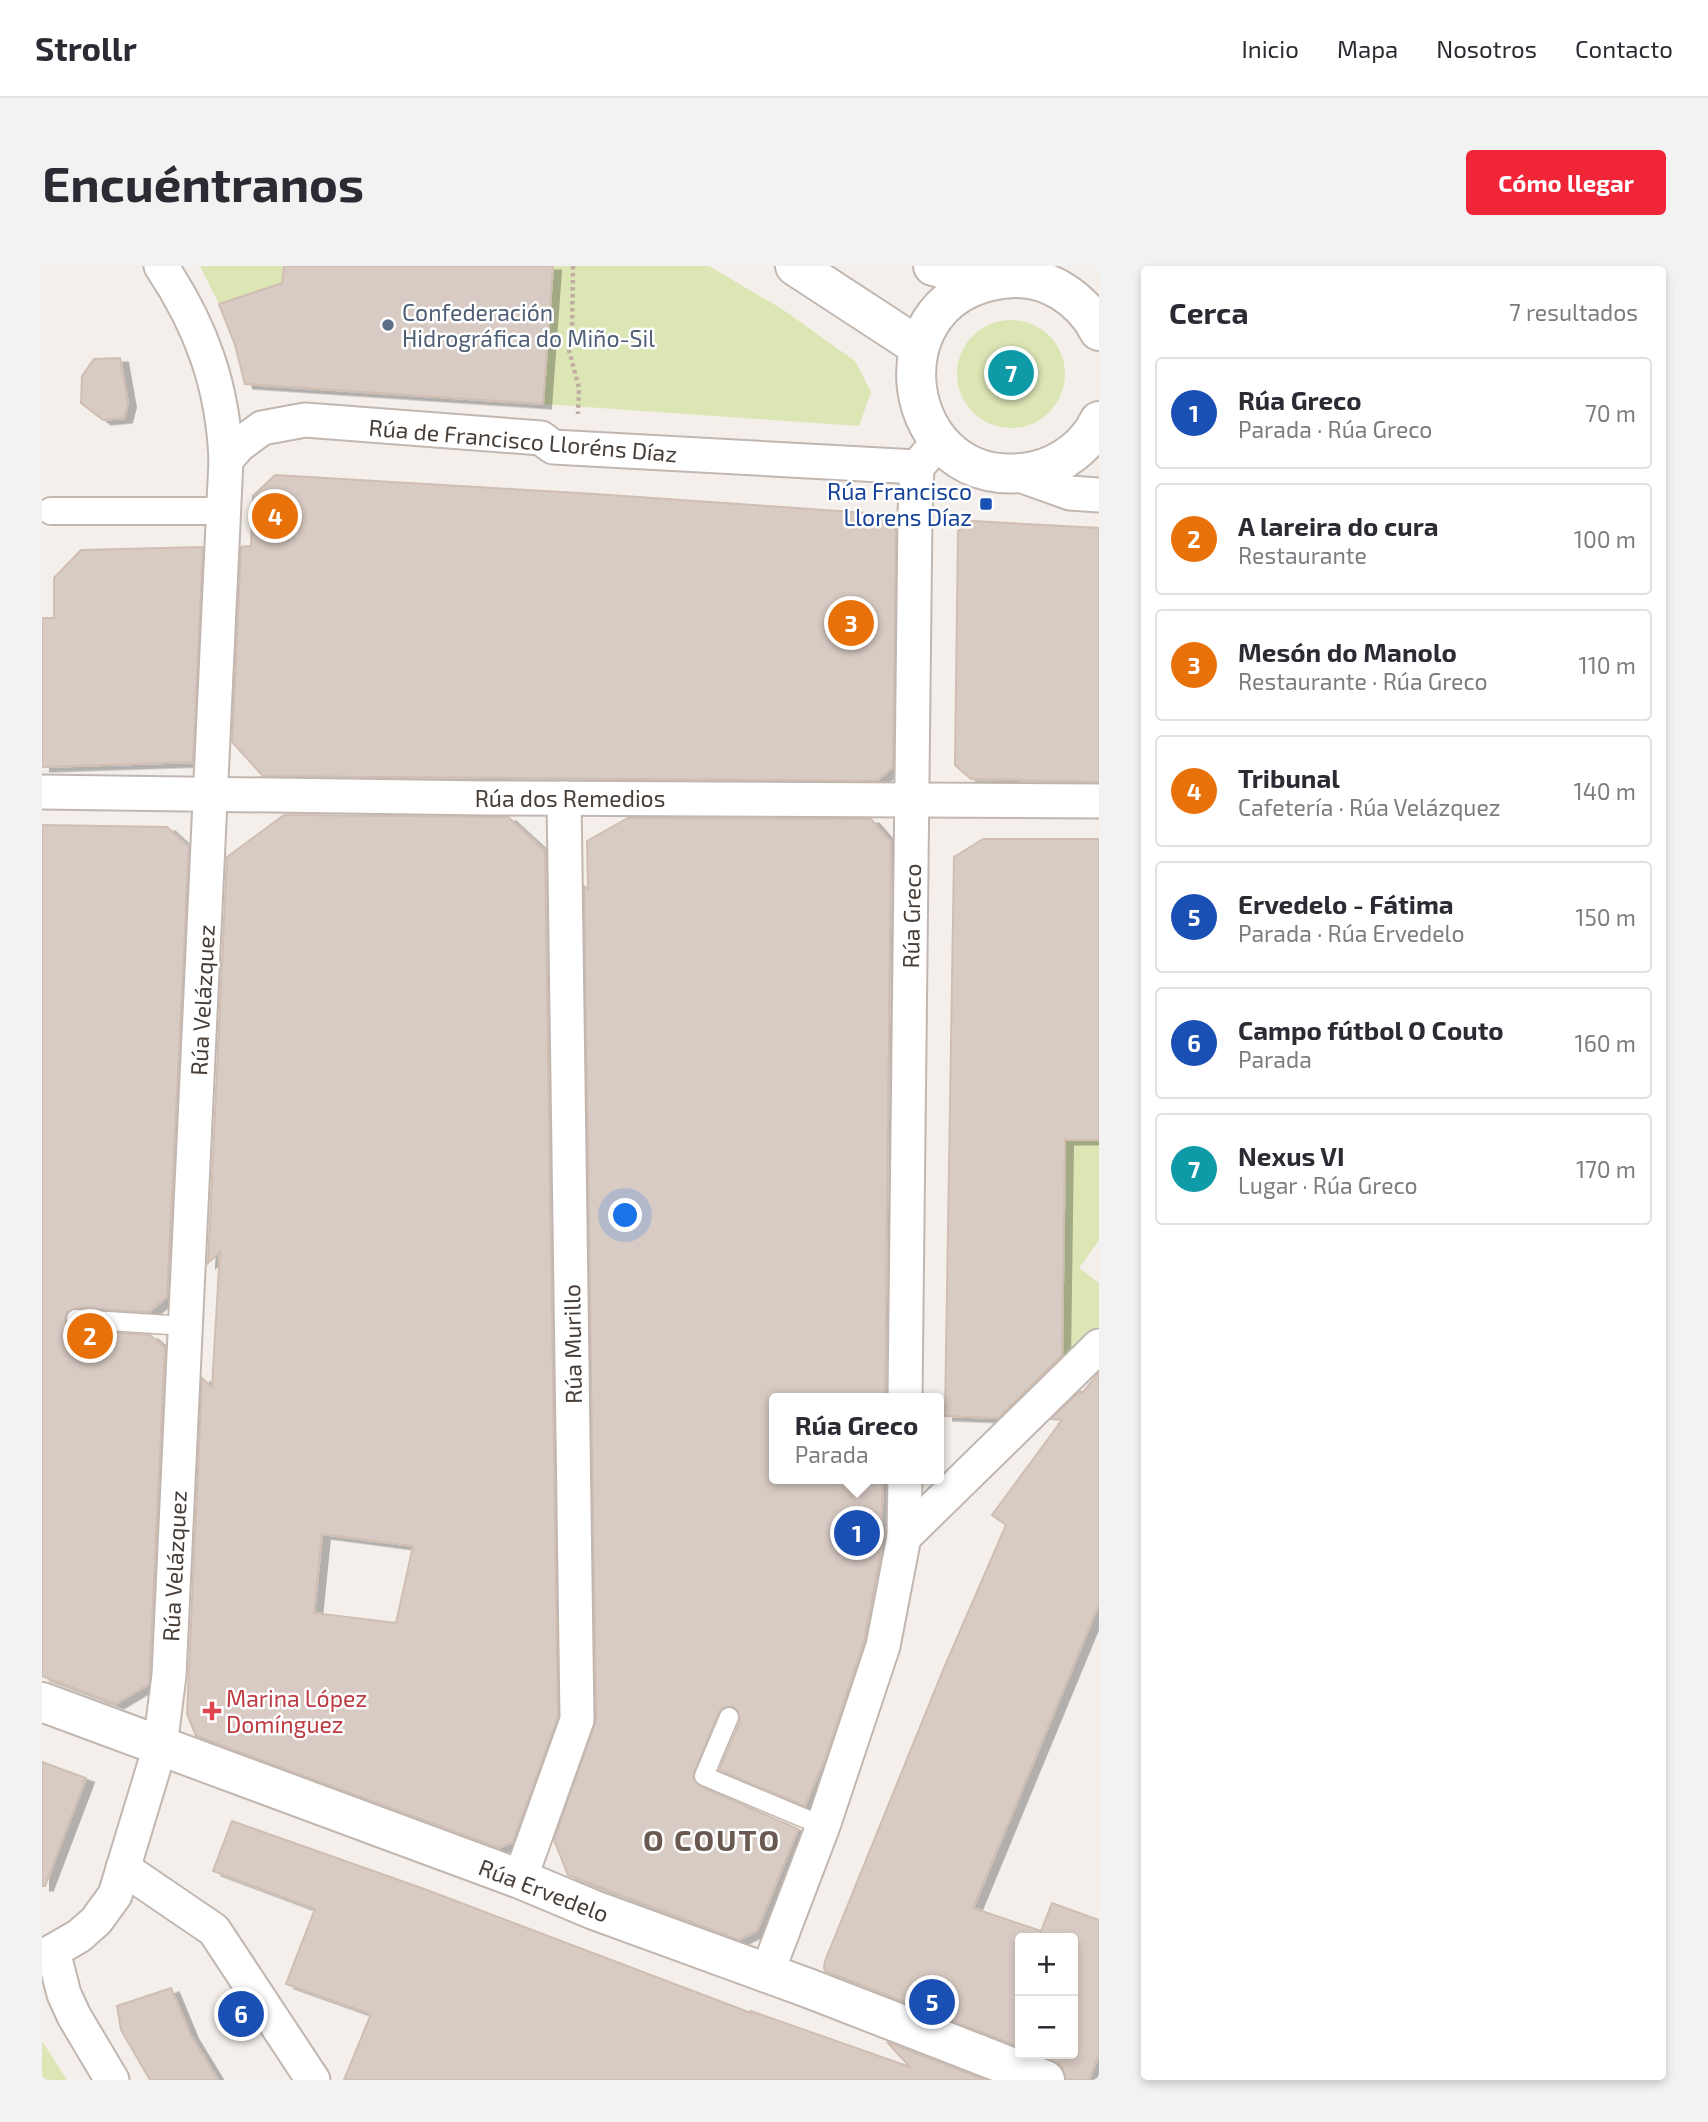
<!DOCTYPE html>
<html lang="es">
<meta charset="utf-8">
<style>
body{margin:0;font-family:"Exo 2",sans-serif;background:#f2f2f3;color:#2b2b33}
.controls{position:absolute;right:21px;bottom:21px;display:grid;overflow:hidden;border-radius:7px;box-shadow:0 4px 10px #0003}
.controls button{width:63px;height:63px;display:grid;place-items:center;padding:0;border:0;border-bottom:2px solid #e1e1e2;background:#fff;color:#2b2b33;font:35px sans-serif}
.you{position:absolute;left:584px;top:950px;width:24px;height:24px;margin:-18px;border:5px solid #fff;border-radius:50%;background:#1a73e8;box-shadow:0 0 0 10px #1a73e833}
.badge{display:grid;place-items:center;width:46px;height:46px;border-radius:50%;background:#f02537;color:#fff;font-size:23px;font-weight:700}
.pin{position:absolute;translate:-50% -50%;border:4px solid #fff;box-shadow:0 2px 7px #0006}
.popup{position:absolute;left:727px;top:1127px;width:175px;height:91px;box-sizing:border-box;display:grid;place-content:center;border-radius:7px;background:#fff;filter:drop-shadow(0 2px 5px #0005);font-size:23px;white-space:nowrap;color:#7c7c81}
.popup b{font-size:26px;color:#2b2b33}
.popup::after{content:'';position:absolute;left:50%;top:100%;margin-left:-14px;border:14px solid transparent;border-top-color:#fff}
.list{margin:0;padding:0;list-style:none}
h2{display:flex;justify-content:space-between;align-items:center;height:91px;margin:0;padding:0 28px;font-size:30px}
h2 small{font-size:23px;font-weight:400;color:#7c7c81}
.list li{display:grid;grid-template-columns:46px 1fr auto;gap:21px;align-items:center;box-sizing:border-box;height:112px;margin:0 14px 14px;padding:0 14px;border:2px solid #e1e1e2;border-radius:7px}
.list b{display:block;font-size:26px;white-space:nowrap}
.list p{margin:0;font-size:23px;white-space:nowrap;color:#7c7c81}
.list em{font-size:23px;font-style:normal;color:#7c7c81}
.map{position:relative;flex:none;width:1057px;height:1814px;overflow:hidden;border-radius:7px}
header{display:flex;align-items:center;gap:42px;box-sizing:border-box;height:98px;padding:0 35px;background:#fff;border-bottom:2px solid #e1e1e2}
header strong{font-size:33px}
nav{display:flex;gap:38px;margin-inline-start:auto;font-size:24px}
.intro{display:flex;align-items:center;justify-content:space-between;box-sizing:border-box;height:168px;padding:0 42px}
h1{margin:0;font-size:49px}
.button{padding:18px 32px;border-radius:7px;background:#f02537;color:#fff;font-size:24px;font-weight:700}
main{display:flex;gap:42px;padding:0 42px}
aside{flex:1;background:#fff;border-radius:7px;box-shadow:0 4px 10px #0003}
.map>svg:first-child{display:block}
.green{fill:#dce6b5}
.building{fill:#d8cbc3;stroke:#d0beb3;stroke-width:2;fill-rule:evenodd;filter:url(#shadow)}
.lines{fill:none;stroke-linecap:round;stroke-linejoin:round}
.service-casing{stroke:#c2b7b0;stroke-width:21}
.pedestrian-casing{stroke:#c2b7b0;stroke-width:30}
.minor-casing{stroke:#c2b7b0;stroke-width:37}
.tertiary-casing{stroke:#c2b7b0;stroke-width:42}
.path{stroke:#c1ad9f;stroke-width:4.5;stroke-dasharray:3.5 3.5;stroke-linecap:butt}
.service{stroke:#fff;stroke-width:18}
.pedestrian{stroke:#fff;stroke-width:26}
.minor{stroke:#fff;stroke-width:33}
.tertiary{stroke:#fff;stroke-width:38}
.service-dot{fill:#5c6f8a;stroke:#fff;stroke-width:2.5}
.transit-dot{fill:#1a4fb4;stroke:#fff;stroke-width:2.5}
.health-dot{fill:#e0444e;stroke:#fff;stroke-width:2.5}
.labels{text-anchor:middle;dominant-baseline:central;stroke-width:5;stroke-linejoin:round;paint-order:stroke}
.service-label{font-size:23px;fill:#4e5e75;stroke:#fff;text-anchor:start}
.street-label{font-size:23px;fill:#483e38;stroke:#fff}
.transit-label{font-size:23px;fill:#164399;stroke:#fff;text-anchor:end}
.health-label{font-size:23px;fill:#be3a42;stroke:#fff;text-anchor:start}
.district-label{font-size:30px;font-weight:bold;letter-spacing:2px;fill:#6a5950;stroke:#fff}
</style>
<header>
<strong>Strollr</strong>
<nav><a>Inicio</a><a>Mapa</a><a>Nosotros</a><a>Contacto</a></nav>
</header>
<div class="intro"><h1>Encuéntranos</h1><a class="button">Cómo llegar</a></div>
<main>
<div class="map">
<svg width="1057" height="1814" viewBox="0 0 1057 1814">
<defs>
<filter id="shadow"><feDropShadow dx="8" dy="4.5" stdDeviation="0" flood-color="#0004"/></filter>
</defs>
<rect width="100%" height="100%" fill="#f4efea"/>
<g class="green">
<path d="M 158,0 L 241,0 L 240,17 L 177,38 Z"/>
<path d="M 511,0 L 667,0 L 740,43 L 813,95 L 829,126 L 817,160 L 501,138 Z"/>
<circle cx="969" cy="108" r="54"/>
<path d="M 1023,874 L 1057,874 L 1057,974 L 1037,1002 L 1057,1017 L 1057,1060 L 1019,1110 Z"/>
<path d="M 0,1775 L 25,1814 L 0,1814 Z"/>
</g>
<g class="building">
<path d="M 242,0 L 511,0 L 501,138 L 203,118 L 193,79 L 177,38 L 240,17 Z"/>
<path d="M 78,92 L 86,137 L 82,152 L 61,154 L 39,137 L 40,110 L 52,93 Z"/>
<path d="M 233,209 L 553,228 L 840,248 L 854,261 L 851,501 L 835,515 L 221,510 L 190,476 L 199,281 L 209,280 L 211,230 Z"/>
<path d="M 930,255 L 1057,262 L 1057,516 L 929,513 L 913,499 L 916,265 Z"/>
<path d="M 161,281 L 151,496 L 0,501 L 0,352 L 12,352 L 12,312 L 39,284 Z"/>
<path d="M 242,549 L 466,551 L 503,585 L 516,1451 L 471,1576 L 457,1582 L 154,1470 L 145,1448 L 160,1112 L 170,1121 L 178,986 L 166,997 L 185,591 ZM 280,1268 L 371,1280 L 354,1357 L 272,1347 Z"/>
<path d="M 586,552 L 829,553 L 849,576 L 843,1132 L 733,1132 L 733,1213 L 841,1213 L 838,1292 L 822,1375 L 785,1487 L 763,1540 L 677,1504 L 698,1455 L 696,1445 L 691,1440 L 681,1442 L 677,1446 L 652,1506 L 651,1512 L 658,1520 L 756,1563 L 715,1665 L 697,1674 L 526,1609 L 512,1574 L 554,1454 L 542,620 L 546,623 L 545,575 Z"/>
<path d="M 0,559 L 125,561 L 147,581 L 125,1031 L 107,1046 L 34,1042 L 25,1046 L 23,1052 L 24,1059 L 33,1064 L 108,1069 L 123,1082 L 107,1418 L 74,1438 L 0,1410 Z"/>
<path d="M 941,573 L 1057,573 L 1057,874 L 1023,874 L 1020,1089 L 956,1152 L 903,1150 L 912,591 Z"/>
<path d="M 1057,1107 L 1057,1338 L 931,1642 L 999,1665 L 1010,1637 L 1057,1654 L 1057,1788 L 1047,1814 L 1024,1814 L 1020,1800 L 996,1788 L 1031,1788 L 1031,1672 L 978,1672 L 978,1781 L 783,1705 L 782,1702 L 783,1695 L 902,1402 L 964,1259 L 950,1249 L 1020,1154 L 1009,1153 L 1038,1125 L 1040,1127 Z"/>
<path d="M 0,1496 L 44,1512 L 3,1620 L 0,1620 Z"/>
<path d="M 190,1555 L 385,1624 L 709,1747 L 709,1745 L 868,1801 L 845,1776 L 943,1814 L 302,1814 L 329,1748 L 244,1718 L 273,1643 L 171,1605 Z"/>
<path d="M 129,1722 L 148,1768 L 176,1814 L 108,1814 L 79,1764 L 75,1740 Z"/>
</g>
<g class="lines">
<defs>
<g id="service">
<path d="M 34,1053 L 144,1060"/>
<path d="M 687,1451 L 662,1510 L 781,1560"/>
</g>
<path id="pedestrian" d="M 9,245 L 183,245"/>
<g id="minor">
<path d="M 184,194 L 197,179 L 220,162 L 263,154 L 499,172 L 511,181 L 875,201"/>
<path d="M 975,208 L 1028,227 L 1057,229"/>
<path d="M 0,526 L 445,532 L 1057,535"/>
<path d="M 863,1132 L 873,248 L 875,201 L 897,175"/>
<path d="M 862,1271 L 1057,1080"/>
<path d="M 81,1602 L 172,1664 L 271,1814"/>
<path d="M 478,1613 L 535,1454 L 522,532"/>
<path d="M 11,1685 L 37,1670 L 54,1655 L 73,1629 L 118,1481 L 127,1409 L 184,194 C 181,121 160,61 119,0"/>
<path d="M 11,1685 L 22,1728 L 32,1750 L 70,1814"/>
<path d="M 725,1707 L 781,1560 L 841,1380 L 862,1271 L 863,1213"/>
</g>
<g id="tertiary">
<path d="M 753,0 L 877,81"/>
<path d="M 891,0 L 945,15"/>
<path d="M 1057,65 C 1041,34 1007,10 971,12 C 824,20 855,233 992,205 C 1020,199 1045,180 1057,155"/>
<path d="M 0,1436 L 478,1613 L 552,1644 L 766,1722 L 1003,1814"/>
</g>
</defs>
<use href="#service" class="service-casing"/>
<use href="#pedestrian" class="pedestrian-casing"/>
<use href="#minor" class="minor-casing"/>
<use href="#tertiary" class="tertiary-casing"/>
<path class="path" d="M 531,0 L 530,68 L 527,84 L 537,122 L 536,148"/>
<use href="#service" class="service"/>
<use href="#pedestrian" class="pedestrian"/>
<use href="#minor" class="minor"/>
<use href="#tertiary" class="tertiary"/>
</g>
<circle class="service-dot" cx="346" cy="59" r="7"/>
<rect class="transit-dot" x="937" y="231" width="14" height="14" rx="3.5"/>
<path class="health-dot" d="M166.5 1434.5h7v7h7v7h-7v7h-7v-7h-7v-7h7z"/>
<g class="labels">
<g class="service-label">
<text x="360" y="46">Confederación<tspan x="360" dy="26">Hidrográfica do Miño-Sil</tspan></text>
</g>
<g class="street-label">
<text transform="translate(481 174) rotate(5)">Rúa de Francisco Lloréns Díaz</text>
<text x="528" y="532">Rúa dos Remedios</text>
<text transform="translate(869 650) rotate(-89)">Rúa Greco</text>
<text transform="translate(160 734) rotate(-87)">Rúa Velázquez</text>
<text transform="translate(530 1078) rotate(-91)">Rúa Murillo</text>
<text transform="translate(132 1300) rotate(-87)">Rúa Velázquez</text>
<text transform="translate(502 1624) rotate(21)">Rúa Ervedelo</text>
</g>
<g class="transit-label">
<text x="930" y="225">Rúa Francisco<tspan x="930" dy="26">Llorens Díaz</tspan></text>
</g>
<g class="health-label">
<text x="184" y="1432">Marina López<tspan x="184" dy="26">Domínguez</tspan></text>
</g>
<g class="district-label">
<text x="670" y="1573">O COUTO</text>
</g>
</g>
</svg>
<div class="controls">
<button>+</button>
<button>−</button>
</div>
<div class="you"></div>
<div class="pin badge" style="left:815px;top:1267px;background:#1a4fb4">1</div>
<div class="popup"><b>Rúa Greco</b>Parada</div>
<div class="pin badge" style="left:48px;top:1070px;background:#e8710a">2</div>
<div class="pin badge" style="left:809px;top:357px;background:#e8710a">3</div>
<div class="pin badge" style="left:233px;top:250px;background:#e8710a">4</div>
<div class="pin badge" style="left:890px;top:1736px;background:#1a4fb4">5</div>
<div class="pin badge" style="left:199px;top:1748px;background:#1a4fb4">6</div>
<div class="pin badge" style="left:969px;top:107px;background:#0f9aa8">7</div>
</div>
<aside>
<h2>Cerca<small>7 resultados</small></h2>
<ul class="list">
<li><span class="badge" style="background:#1a4fb4">1</span><div><b>Rúa Greco</b><p>Parada · Rúa Greco</p></div><em>70 m</em></li>
<li><span class="badge" style="background:#e8710a">2</span><div><b>A lareira do cura</b><p>Restaurante</p></div><em>100 m</em></li>
<li><span class="badge" style="background:#e8710a">3</span><div><b>Mesón do Manolo</b><p>Restaurante · Rúa Greco</p></div><em>110 m</em></li>
<li><span class="badge" style="background:#e8710a">4</span><div><b>Tribunal</b><p>Cafetería · Rúa Velázquez</p></div><em>140 m</em></li>
<li><span class="badge" style="background:#1a4fb4">5</span><div><b>Ervedelo - Fátima</b><p>Parada · Rúa Ervedelo</p></div><em>150 m</em></li>
<li><span class="badge" style="background:#1a4fb4">6</span><div><b>Campo fútbol O Couto</b><p>Parada</p></div><em>160 m</em></li>
<li><span class="badge" style="background:#0f9aa8">7</span><div><b>Nexus VI</b><p>Lugar · Rúa Greco</p></div><em>170 m</em></li>
</ul>
</aside>
</main>
